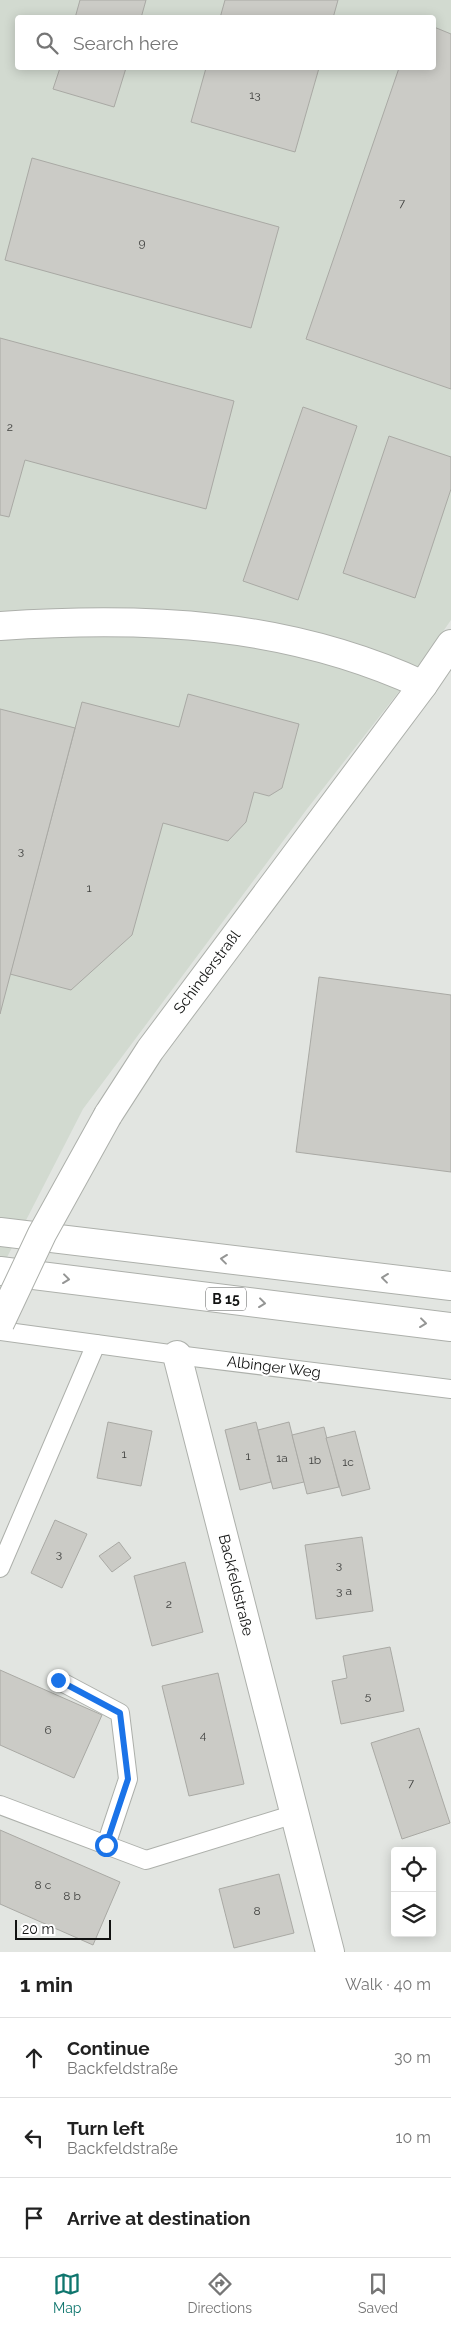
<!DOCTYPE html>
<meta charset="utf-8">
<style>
body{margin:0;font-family:Raleway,sans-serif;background:#f2f2f2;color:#222}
.controls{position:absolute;right:15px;bottom:15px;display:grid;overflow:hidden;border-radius:5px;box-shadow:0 2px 12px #0003}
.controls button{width:45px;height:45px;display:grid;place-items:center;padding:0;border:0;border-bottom:1px solid #e0e0e0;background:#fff;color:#222;font:25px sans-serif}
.scale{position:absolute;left:15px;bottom:12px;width:96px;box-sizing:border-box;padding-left:5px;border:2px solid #121312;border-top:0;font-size:14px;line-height:18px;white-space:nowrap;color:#121312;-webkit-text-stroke:4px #fff;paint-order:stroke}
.stop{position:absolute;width:15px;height:15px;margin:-11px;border:4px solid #1a73e8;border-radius:50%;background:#fff}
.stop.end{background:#1a73e8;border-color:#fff;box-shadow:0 1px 5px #0008}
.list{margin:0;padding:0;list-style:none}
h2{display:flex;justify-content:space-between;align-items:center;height:65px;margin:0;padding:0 20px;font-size:21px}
h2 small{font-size:16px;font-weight:400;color:#767676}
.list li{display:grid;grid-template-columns:32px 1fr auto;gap:15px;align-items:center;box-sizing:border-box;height:80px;padding:0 20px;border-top:1px solid #e0e0e0}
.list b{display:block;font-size:19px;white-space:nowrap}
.list p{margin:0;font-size:16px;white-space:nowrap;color:#767676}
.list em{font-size:16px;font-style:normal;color:#767676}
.icon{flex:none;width:28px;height:28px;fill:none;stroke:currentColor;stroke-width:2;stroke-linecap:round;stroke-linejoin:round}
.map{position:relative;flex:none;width:451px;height:1952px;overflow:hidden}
.search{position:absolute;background:#fff;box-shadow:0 2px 12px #0003;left:15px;right:15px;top:15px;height:55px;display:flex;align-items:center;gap:12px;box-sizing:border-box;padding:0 18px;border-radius:5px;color:#767676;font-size:19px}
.sheet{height:305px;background:#fff}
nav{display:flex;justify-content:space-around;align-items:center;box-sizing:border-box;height:70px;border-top:1px solid #e0e0e0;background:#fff;font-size:14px;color:#767676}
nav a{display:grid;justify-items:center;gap:2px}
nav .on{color:#0f766e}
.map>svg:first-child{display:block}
.built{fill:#d2dad0;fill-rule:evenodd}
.building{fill:#cbcbc6;stroke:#a9a9a4}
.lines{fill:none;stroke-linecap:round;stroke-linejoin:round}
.lane-casing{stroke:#adb0ab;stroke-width:20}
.street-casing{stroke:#adb0ab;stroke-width:30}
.highway-casing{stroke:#adb0ab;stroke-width:30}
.lane{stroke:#fff;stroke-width:18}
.street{stroke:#fff;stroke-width:28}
.highway{stroke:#fff;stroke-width:28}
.street-bridge-casing{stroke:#adb0ab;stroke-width:30;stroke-linecap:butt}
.street-bridge{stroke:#fff;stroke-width:28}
.oneway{stroke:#949594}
.route{stroke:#1a73e8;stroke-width:6}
.labels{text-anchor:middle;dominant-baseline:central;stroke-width:4;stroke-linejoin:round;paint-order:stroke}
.number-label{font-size:12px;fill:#40413f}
.shield{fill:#fff;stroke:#595a59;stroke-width:1}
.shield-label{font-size:14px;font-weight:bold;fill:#121312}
.street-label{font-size:15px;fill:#121312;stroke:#fff}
</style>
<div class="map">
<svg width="451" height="1952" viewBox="0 0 451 1952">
<rect width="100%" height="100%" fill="#e2e5e1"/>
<path class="built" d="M 0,0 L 451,0 L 451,620 L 419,666 L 307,809 L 83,1109 L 0,1271 ZM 18,18 L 434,18 L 434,68 L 18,68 Z"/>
<g class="building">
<path d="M 80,0 L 146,0 L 141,18 L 75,18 Z"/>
<path d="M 225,0 L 338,0 L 333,18 L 220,18 Z"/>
<path d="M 434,27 L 451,34 L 451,389 L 306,339 L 399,68 L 434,68 Z"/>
<path d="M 60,68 L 126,68 L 114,107 L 53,89 Z"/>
<path d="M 206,68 L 319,68 L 295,152 L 191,122 Z"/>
<path d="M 32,158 L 279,227 L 251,328 L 5,260 Z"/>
<path d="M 0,338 L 234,401 L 206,509 L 25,460 L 9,517 L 0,515 Z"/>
<path d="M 303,407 L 357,426 L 298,600 L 243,581 Z"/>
<path d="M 389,436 L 451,457 L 451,489 L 415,598 L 343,573 Z"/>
<path d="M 188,694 L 299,724 L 282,788 L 269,796 L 254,792 L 246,822 L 228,841 L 163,823 L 132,935 L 71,990 L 10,974 L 82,702 L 179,727 Z"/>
<path d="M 0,709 L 75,728 L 0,1014 Z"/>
<path d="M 319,977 L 451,995 L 451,1172 L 296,1152 Z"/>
<path d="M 108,1422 L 152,1431 L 141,1486 L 97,1478 Z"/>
<path d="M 256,1422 L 271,1482 L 240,1490 L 225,1430 Z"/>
<path d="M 289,1422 L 304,1482 L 273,1489 L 258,1430 Z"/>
<path d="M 324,1427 L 339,1487 L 307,1494 L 292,1435 Z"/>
<path d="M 355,1431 L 370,1489 L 342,1496 L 326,1438 Z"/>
<path d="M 55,1520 L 87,1534 L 62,1588 L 31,1573 Z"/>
<path d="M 362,1537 L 373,1611 L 316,1619 L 305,1545 Z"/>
<path d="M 119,1542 L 131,1558 L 112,1572 L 99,1556 Z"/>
<path d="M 185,1562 L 203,1632 L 152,1646 L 134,1576 Z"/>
<path d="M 390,1647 L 404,1711 L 341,1724 L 332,1681 L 347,1678 L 343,1656 Z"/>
<path d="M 0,1670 L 102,1715 L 74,1778 L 0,1745 Z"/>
<path d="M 218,1673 L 244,1784 L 189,1796 L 162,1686 Z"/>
<path d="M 419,1728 L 450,1823 L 402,1839 L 371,1743 Z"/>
<path d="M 0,1830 L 120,1882 L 93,1945 L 0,1904 Z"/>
<path d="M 279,1874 L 294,1933 L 234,1948 L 219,1889 Z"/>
</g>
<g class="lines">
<defs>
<g id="lane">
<path d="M 0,1331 L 177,1355 L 451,1389"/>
<path d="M 0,1568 L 96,1344"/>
<path d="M 58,1680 L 120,1713 L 128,1779 L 106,1845"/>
<path d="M 0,1805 L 146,1860 L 295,1814"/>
</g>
<g id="street">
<path d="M 0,626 C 147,616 287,622 423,685"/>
<path d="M 108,1115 L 150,1050 L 423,685 L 451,644"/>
<path d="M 177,1355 L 330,1952"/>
</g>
<g id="highway">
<path d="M 0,1232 L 451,1286"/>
<path d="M 0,1271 L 451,1327"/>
</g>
</defs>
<use href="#lane" class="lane-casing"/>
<use href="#street" class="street-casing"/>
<use href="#highway" class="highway-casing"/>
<use href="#lane" class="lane"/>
<use href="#street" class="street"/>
<use href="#highway" class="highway"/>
<defs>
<path id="street-bridge" d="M 0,1323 L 42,1234 L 108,1115"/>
</defs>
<use href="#street-bridge" class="street-bridge-casing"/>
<use href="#street-bridge" class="street-bridge"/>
</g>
<defs><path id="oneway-chevron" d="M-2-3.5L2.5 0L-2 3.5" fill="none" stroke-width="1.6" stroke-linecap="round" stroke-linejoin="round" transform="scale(1.25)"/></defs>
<g class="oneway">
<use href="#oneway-chevron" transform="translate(224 1259) rotate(-173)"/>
<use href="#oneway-chevron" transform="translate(385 1278) rotate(-173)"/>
<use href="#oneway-chevron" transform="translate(66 1279) rotate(7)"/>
<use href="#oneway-chevron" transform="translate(262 1303) rotate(7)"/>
<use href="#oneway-chevron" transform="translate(423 1323) rotate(7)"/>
</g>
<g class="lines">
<path class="route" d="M 58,1680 L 120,1713 L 128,1779 L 106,1845"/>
</g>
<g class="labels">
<g class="number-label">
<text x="255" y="95">13</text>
<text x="402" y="203">7</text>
<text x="142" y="243">9</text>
<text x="10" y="427">2</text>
<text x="21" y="851">3</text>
<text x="89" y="888">1</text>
<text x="124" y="1454">1</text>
<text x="248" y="1456">1</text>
<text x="282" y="1458">1a</text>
<text x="315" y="1460">1b</text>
<text x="348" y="1462">1c</text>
<text x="59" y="1554">3</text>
<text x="339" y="1565">3</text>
<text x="344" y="1591">3 a</text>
<text x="169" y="1604">2</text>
<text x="368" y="1696">5</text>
<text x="48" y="1730">6</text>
<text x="203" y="1735">4</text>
<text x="411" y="1783">7</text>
<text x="43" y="1885">8 c</text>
<text x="72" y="1896">8 b</text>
<text x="257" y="1911">8</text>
</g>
<rect class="shield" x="206" y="1287.5" width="40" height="23" rx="4"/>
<g class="shield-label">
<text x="226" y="1299">B 15</text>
</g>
<g class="street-label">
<text transform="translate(207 972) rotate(-53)">Schinderstraßl</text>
<text transform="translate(274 1367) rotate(7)">Albinger Weg</text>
<text transform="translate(236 1585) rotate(76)">Backfeldstraße</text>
</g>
</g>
</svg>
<div class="controls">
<button><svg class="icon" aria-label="locate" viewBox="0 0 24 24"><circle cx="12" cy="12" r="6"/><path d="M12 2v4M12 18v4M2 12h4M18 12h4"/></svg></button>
<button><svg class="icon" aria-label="layers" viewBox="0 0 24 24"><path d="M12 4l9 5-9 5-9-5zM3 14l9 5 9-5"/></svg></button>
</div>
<div class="scale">20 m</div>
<div class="stop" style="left:106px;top:1845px"></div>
<div class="stop end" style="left:58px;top:1680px"></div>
<div class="search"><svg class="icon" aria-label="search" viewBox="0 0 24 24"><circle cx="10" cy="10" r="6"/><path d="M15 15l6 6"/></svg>Search here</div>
</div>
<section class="sheet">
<h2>1 min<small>Walk · 40 m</small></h2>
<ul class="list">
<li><svg class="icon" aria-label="ahead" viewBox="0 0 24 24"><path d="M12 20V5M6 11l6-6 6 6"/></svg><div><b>Continue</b><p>Backfeldstraße</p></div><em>30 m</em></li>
<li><svg class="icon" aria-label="left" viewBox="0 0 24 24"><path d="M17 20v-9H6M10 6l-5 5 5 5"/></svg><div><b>Turn left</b><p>Backfeldstraße</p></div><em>10 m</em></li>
<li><svg class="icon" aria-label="arrive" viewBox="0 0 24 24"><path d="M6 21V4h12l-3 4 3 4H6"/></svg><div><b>Arrive at destination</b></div></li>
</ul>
</section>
<nav>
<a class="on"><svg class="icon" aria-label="map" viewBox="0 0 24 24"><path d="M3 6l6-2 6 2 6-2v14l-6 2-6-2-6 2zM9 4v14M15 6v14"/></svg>Map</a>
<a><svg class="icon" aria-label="directions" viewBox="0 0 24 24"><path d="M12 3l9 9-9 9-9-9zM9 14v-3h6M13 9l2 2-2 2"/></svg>Directions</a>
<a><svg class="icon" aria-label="saved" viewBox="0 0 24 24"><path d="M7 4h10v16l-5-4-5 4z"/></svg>Saved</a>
</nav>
